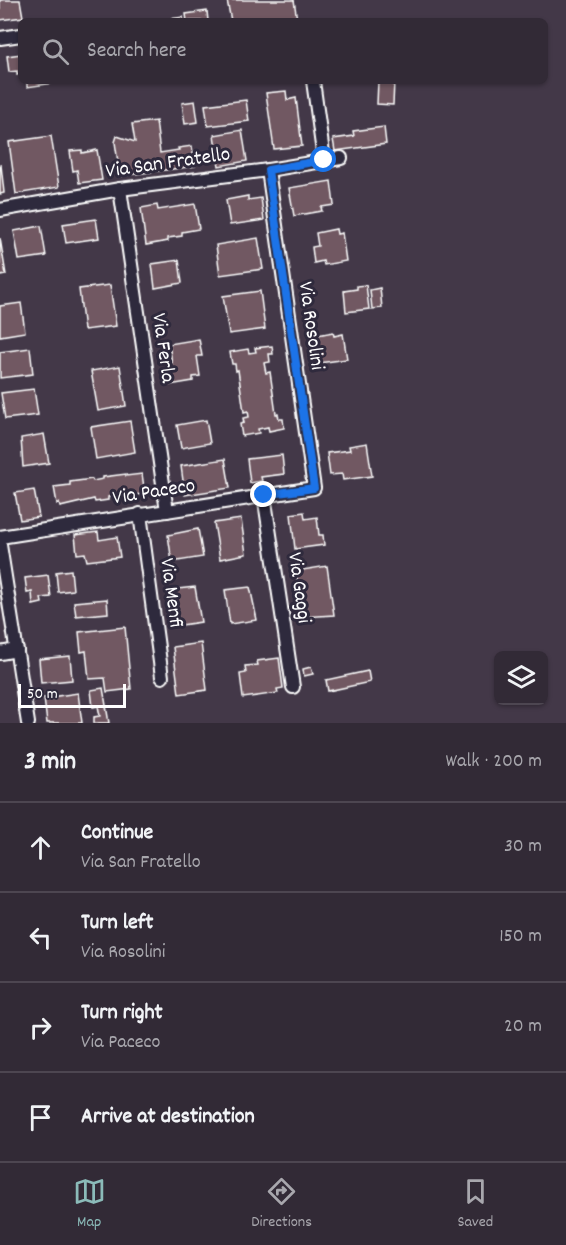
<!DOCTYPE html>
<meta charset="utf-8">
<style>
body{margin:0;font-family:Dekko,sans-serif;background:#3d3642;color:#f1f3f6}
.controls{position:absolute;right:18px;bottom:18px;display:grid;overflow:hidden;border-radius:9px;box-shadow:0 2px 4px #0004}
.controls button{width:54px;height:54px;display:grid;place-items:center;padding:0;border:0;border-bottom:2px solid #4d4651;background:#322a36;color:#f1f3f6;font:30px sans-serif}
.scale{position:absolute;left:18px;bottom:15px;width:108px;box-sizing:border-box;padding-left:6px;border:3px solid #fff;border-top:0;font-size:16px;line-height:21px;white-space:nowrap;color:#fff;-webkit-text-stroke:4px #2f2a3d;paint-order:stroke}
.stop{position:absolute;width:18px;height:18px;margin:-14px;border:4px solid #1a73e8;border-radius:50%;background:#fff}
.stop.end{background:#1a73e8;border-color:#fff;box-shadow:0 2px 6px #0008}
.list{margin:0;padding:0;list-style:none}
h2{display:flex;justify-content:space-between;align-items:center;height:78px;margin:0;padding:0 24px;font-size:26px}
h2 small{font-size:20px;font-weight:400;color:#a8a7ad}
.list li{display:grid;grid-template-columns:39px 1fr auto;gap:18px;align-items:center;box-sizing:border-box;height:90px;padding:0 24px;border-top:2px solid #4d4651}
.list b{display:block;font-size:22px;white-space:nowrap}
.list p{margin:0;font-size:20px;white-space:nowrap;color:#a8a7ad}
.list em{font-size:20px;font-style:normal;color:#a8a7ad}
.icon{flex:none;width:33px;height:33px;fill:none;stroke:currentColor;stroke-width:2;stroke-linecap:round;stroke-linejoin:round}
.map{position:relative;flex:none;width:566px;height:723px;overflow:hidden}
.search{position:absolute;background:#322a36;box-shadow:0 2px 4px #0004;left:18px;right:18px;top:18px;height:66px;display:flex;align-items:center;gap:15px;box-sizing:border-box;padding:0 21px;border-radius:9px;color:#a8a7ad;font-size:22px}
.sheet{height:438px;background:#322a36}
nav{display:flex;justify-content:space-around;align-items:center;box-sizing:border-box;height:84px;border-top:2px solid #4d4651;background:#322a36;font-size:16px;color:#a8a7ad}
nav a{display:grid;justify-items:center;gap:3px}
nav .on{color:#8bbbb9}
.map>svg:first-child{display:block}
.building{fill:#715962;stroke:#fff;stroke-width:1.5}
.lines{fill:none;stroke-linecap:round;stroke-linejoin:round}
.street-casing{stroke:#fff;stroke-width:16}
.street{stroke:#2f2a3d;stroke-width:12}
.route{stroke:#1a73e8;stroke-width:8}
.labels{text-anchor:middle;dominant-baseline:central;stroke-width:6;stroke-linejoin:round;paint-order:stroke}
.street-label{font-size:21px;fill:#fff;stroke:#2f2a3d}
</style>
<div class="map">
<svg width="566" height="723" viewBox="0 0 566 723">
<rect width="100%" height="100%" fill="#433848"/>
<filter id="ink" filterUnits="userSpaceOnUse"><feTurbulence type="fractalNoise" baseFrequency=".0167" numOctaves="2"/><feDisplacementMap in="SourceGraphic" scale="12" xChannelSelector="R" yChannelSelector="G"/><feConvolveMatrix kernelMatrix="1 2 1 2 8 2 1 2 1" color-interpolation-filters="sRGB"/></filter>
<g filter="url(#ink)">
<g class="building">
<path d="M 0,0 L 20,0 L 23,17 L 0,20 Z"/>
<path d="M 227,0 L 294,0 L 297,20 L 231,21 Z"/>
<path d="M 207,11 L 208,21 L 187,21 L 186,14 Z"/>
<path d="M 183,17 L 183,21 L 154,21 Z"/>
<path d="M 21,54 L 21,74 L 17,75 L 17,71 L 9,72 L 7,56 Z"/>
<path d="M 27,81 L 54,81 L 55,83 L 27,87 Z"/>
<path d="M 378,81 L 394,81 L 393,105 L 377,104 Z"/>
<path d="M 286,91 L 287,100 L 296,98 L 302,146 L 274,149 L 266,93 Z"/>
<path d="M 246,100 L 249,121 L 208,126 L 205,105 Z"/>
<path d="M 195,101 L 198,122 L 185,124 L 182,103 Z"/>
<path d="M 156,121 L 160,153 L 179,150 L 178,148 L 192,146 L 195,166 L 120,176 L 115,142 L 117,136 L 135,142 L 132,124 Z"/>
<path d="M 384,127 L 386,144 L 335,151 L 333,139 L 354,136 L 353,131 Z"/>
<path d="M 242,130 L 247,161 L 219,166 L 214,135 Z"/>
<path d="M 51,136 L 59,187 L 16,194 L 9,142 Z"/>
<path d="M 82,150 L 82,153 L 97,150 L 102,180 L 79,183 L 77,170 L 73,171 L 70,151 Z"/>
<path d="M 1,165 L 4,193 L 0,194 L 0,165 Z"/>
<path d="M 331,181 L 334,205 L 321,207 L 322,211 L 294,216 L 289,188 Z"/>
<path d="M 248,196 L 248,200 L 261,198 L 264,220 L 230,225 L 226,200 Z"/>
<path d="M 195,204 L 199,229 L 182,232 L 182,236 L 168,238 L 168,241 L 146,245 L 141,208 L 157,205 L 158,210 Z"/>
<path d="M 96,219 L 99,238 L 66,243 L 63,224 Z"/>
<path d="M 41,226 L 46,256 L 19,260 L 14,231 Z"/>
<path d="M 336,229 L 337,234 L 342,233 L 346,261 L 324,265 L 323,261 L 314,263 L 312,247 L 318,246 L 316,233 Z"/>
<path d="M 0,238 L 6,275 L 0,276 Z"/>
<path d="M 258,238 L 263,269 L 220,275 L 216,245 Z"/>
<path d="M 179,260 L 182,283 L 155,288 L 152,264 Z"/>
<path d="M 110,285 L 116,326 L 84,330 L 79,289 Z"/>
<path d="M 366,285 L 369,309 L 346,312 L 344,291 L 357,289 L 357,286 Z"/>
<path d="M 380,288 L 382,308 L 372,309 L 370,290 Z"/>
<path d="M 260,291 L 265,329 L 229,334 L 223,296 Z"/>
<path d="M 21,303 L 25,332 L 0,336 L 0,306 Z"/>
<path d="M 333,332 L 334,336 L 343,334 L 347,359 L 319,363 L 318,356 L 315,356 L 312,336 Z"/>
<path d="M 199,339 L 202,356 L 197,356 L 200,376 L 193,377 L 193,381 L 170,385 L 166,363 L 172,363 L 169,344 Z"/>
<path d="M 272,346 L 273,354 L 269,354 L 270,362 L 264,363 L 266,373 L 270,372 L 276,414 L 278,414 L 279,419 L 283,419 L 284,428 L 269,431 L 268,427 L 258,429 L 259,433 L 242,436 L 240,424 L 244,423 L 243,418 L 249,417 L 248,411 L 244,412 L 238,370 L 236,371 L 235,364 L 232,364 L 230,352 L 248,349 L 249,353 L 256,352 L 255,348 Z"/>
<path d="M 30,348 L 33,374 L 0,378 L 0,352 Z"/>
<path d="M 120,366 L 126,406 L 98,411 L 91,371 Z"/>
<path d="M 34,389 L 38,415 L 5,419 L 1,393 Z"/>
<path d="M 206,420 L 210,443 L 181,448 L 177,425 Z"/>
<path d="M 130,421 L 135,452 L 96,459 L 91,427 Z"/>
<path d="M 44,434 L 49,463 L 23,467 L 21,438 Z"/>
<path d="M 367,443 L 372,476 L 343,480 L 342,474 L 330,475 L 327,453 L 350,450 L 349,446 Z"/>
<path d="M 282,455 L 284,474 L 261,477 L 262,481 L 250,483 L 247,459 Z"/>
<path d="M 225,459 L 230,488 L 185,495 L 181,466 Z"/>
<path d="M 126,474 L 126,476 L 142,474 L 145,494 L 108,497 L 108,500 L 95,502 L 94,499 L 60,507 L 59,503 L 57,504 L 54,487 L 70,485 L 70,482 L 92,479 L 93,481 L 103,479 L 103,477 Z"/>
<path d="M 34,490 L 39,517 L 20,520 L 15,493 Z"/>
<path d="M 304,512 L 305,519 L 317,517 L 319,535 L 323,535 L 324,545 L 295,549 L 291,514 Z"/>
<path d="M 241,519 L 246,554 L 220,559 L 214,523 Z"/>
<path d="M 198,529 L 203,557 L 172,562 L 168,535 Z"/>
<path d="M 98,532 L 99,540 L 117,537 L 120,557 L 87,561 L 85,553 L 77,554 L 75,535 Z"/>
<path d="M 327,566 L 334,615 L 302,617 L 296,571 Z"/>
<path d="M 71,570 L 73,590 L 58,592 L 56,572 Z"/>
<path d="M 48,575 L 51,597 L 41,598 L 42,603 L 33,605 L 32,592 L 27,593 L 25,578 Z"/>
<path d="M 195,587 L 201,622 L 175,626 L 169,590 Z"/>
<path d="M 250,587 L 257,620 L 230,624 L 225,590 Z"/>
<path d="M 107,599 L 108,613 L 76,616 L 74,602 Z"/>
<path d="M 125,627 L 131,689 L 107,692 L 105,678 L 89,679 L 86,651 L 81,652 L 79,632 Z"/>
<path d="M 201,643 L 207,690 L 179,694 L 173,647 Z"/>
<path d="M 70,656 L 72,680 L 41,683 L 39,659 Z"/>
<path d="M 279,658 L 283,688 L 277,689 L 278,693 L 243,698 L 240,674 L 246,673 L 245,666 L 258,665 L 257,661 Z"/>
<path d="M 311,667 L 313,674 L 304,676 L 303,669 Z"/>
<path d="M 368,671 L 370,682 L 328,691 L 326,680 Z"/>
<path d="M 103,688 L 109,723 L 94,723 L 94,717 L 100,716 L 98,706 L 93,707 L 91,690 Z"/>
<path d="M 78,693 L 82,723 L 47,723 L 44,698 Z"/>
</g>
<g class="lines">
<defs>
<g id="street">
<path d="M 0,38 L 21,35"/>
<path d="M 313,81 L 324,160"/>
<path d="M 120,189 L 167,511"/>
<path d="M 0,210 L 120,189 L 268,170 L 341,158"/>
<path d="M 264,495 L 293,687"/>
<path d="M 140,514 L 162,677"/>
<path d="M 0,537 L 314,488 L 268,170"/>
<path d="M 0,545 L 28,723"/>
<path d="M 0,653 L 17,650"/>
</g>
</defs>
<use href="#street" class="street-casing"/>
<use href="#street" class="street"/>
</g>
</g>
<g class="lines" filter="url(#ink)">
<path class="route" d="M 264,495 L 314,488 L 268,170 L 324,160"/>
</g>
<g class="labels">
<g class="street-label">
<text transform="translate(168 164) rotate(-8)">Via San Fratello</text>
<text transform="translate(310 326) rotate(82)">Via Rosolini</text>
<text transform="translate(162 348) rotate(82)">Via Ferla</text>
<text transform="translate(154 493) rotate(-9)">Via Paceco</text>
<text transform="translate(298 588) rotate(82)">Via Gaggi</text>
<text transform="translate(170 593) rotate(82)">Via Menfi</text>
</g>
</g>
</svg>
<div class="controls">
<button><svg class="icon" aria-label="layers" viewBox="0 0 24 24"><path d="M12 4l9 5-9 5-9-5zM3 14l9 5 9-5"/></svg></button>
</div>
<div class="scale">50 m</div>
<div class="stop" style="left:324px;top:160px"></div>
<div class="stop end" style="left:264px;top:495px"></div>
<div class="search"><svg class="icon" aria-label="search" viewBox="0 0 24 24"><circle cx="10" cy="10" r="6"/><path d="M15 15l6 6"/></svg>Search here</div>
</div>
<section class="sheet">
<h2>3 min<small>Walk · 200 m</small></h2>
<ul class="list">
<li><svg class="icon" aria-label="ahead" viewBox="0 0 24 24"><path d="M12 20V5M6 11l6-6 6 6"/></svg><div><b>Continue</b><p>Via San Fratello</p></div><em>30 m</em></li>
<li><svg class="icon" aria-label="left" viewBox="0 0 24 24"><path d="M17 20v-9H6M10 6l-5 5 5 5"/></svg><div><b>Turn left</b><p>Via Rosolini</p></div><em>150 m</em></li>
<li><svg class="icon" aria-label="right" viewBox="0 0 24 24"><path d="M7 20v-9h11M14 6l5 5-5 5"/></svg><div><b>Turn right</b><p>Via Paceco</p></div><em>20 m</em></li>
<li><svg class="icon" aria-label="arrive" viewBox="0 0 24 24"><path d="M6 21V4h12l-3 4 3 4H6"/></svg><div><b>Arrive at destination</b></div></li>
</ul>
</section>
<nav>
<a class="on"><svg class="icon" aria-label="map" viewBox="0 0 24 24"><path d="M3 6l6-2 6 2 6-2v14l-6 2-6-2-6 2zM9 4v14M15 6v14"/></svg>Map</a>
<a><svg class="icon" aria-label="directions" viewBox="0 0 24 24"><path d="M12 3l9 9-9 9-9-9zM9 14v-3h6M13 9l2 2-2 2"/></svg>Directions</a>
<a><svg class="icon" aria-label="saved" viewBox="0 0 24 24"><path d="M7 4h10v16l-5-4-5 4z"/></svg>Saved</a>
</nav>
